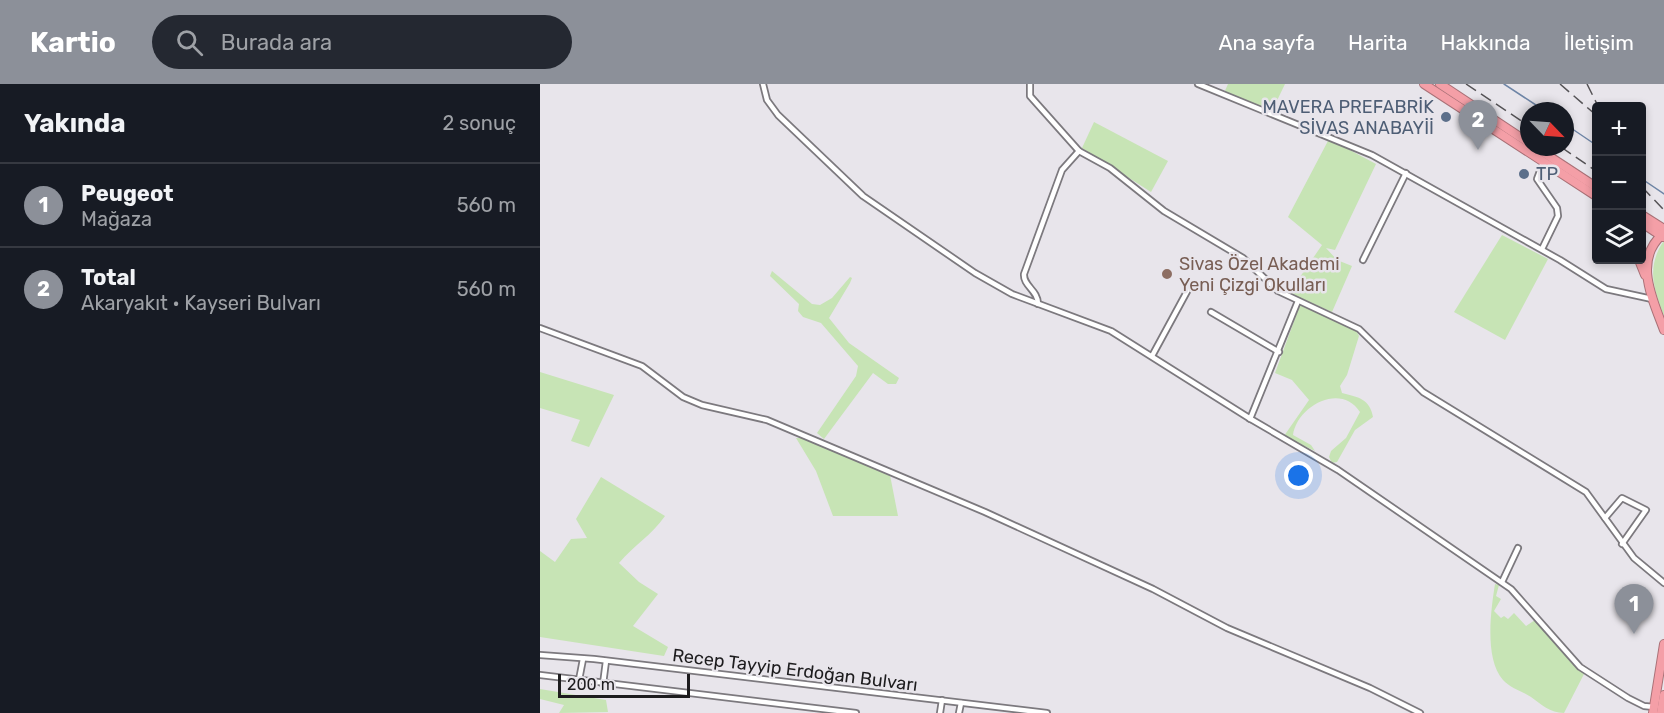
<!DOCTYPE html>
<html lang="tr">
<meta charset="utf-8">
<style>
body{margin:0;font-family:Rubik,sans-serif;background:#242831;color:#f1f3f6}
.controls{position:absolute;right:18px;top:18px;display:grid;overflow:hidden;border-radius:6px;box-shadow:0 3px 9px #0003}
.controls button{width:54px;height:54px;display:grid;place-items:center;padding:0;border:0;border-bottom:2px solid #363941;background:#171b24;color:#f1f3f6;font:30px sans-serif}
.compass{position:absolute;left:980px;top:18px;width:54px;height:54px;border-radius:50%;background:#171b24;box-shadow:0 3px 9px #0003;rotate:115deg}
.scale{position:absolute;left:18px;bottom:15px;width:132px;box-sizing:border-box;padding-left:6px;border:3px solid #1d1c1e;border-top:0;font-size:16px;line-height:21px;white-space:nowrap;color:#1d1c1e;-webkit-text-stroke:4px #e8e5eb;paint-order:stroke}
.you{position:absolute;left:759px;top:392px;width:21px;height:21px;margin:-15px;border:4px solid #fff;border-radius:50%;background:#1a73e8;box-shadow:0 0 0 9px #1a73e833}
.badge{display:grid;place-items:center;width:39px;height:39px;border-radius:50%;background:#8c9099;color:#fff;font-size:20px;font-weight:700}
.pin{position:absolute;translate:-50% -50px;filter:drop-shadow(0 2px 3px #0008)}
.pin::after{content:'';position:absolute;top:32px;width:21px;height:18px;background:inherit;clip-path:polygon(0 0,100% 0,50% 100%)}
.list{margin:0;padding:0;list-style:none}
h2{display:flex;justify-content:space-between;align-items:center;height:78px;margin:0;padding:0 24px;font-size:26px}
h2 small{font-size:20px;font-weight:400;color:#9ea1a6}
.list li{display:grid;grid-template-columns:39px 1fr auto;gap:18px;align-items:center;box-sizing:border-box;height:84px;padding:0 24px;border-top:2px solid #363941}
.list b{display:block;font-size:22px;white-space:nowrap}
.list p{margin:0;font-size:20px;white-space:nowrap;color:#9ea1a6}
.list em{font-size:20px;font-style:normal;color:#9ea1a6}
.icon{flex:none;width:33px;height:33px;fill:none;stroke:currentColor;stroke-width:2;stroke-linecap:round;stroke-linejoin:round}
.map{position:relative;flex:none;width:1124px;height:629px;overflow:hidden}
header{display:flex;align-items:center;gap:36px;box-sizing:border-box;height:84px;padding:0 30px;background:#8c9099;color:#fff}
header strong{font-size:28px}
nav{display:flex;gap:33px;margin-inline-start:auto;font-size:21px}
.search{width:420px;height:54px;background:#242831;display:flex;align-items:center;gap:15px;box-sizing:border-box;padding:0 21px;border-radius:33px;color:#9ea1a6;font-size:22px}
main{display:flex}
aside{flex:1;background:#171b24}
.map>svg:first-child{display:block}
.green{fill:#c7e4b5}
.lines{fill:none;stroke-linecap:round;stroke-linejoin:round}
.stream{stroke:#6e85a6;stroke-width:1.5}
.minor-casing{stroke:#7c797e;stroke-width:8}
.highway-casing{stroke:#a97177;stroke-width:10}
.minor{stroke:#fff;stroke-width:4.5}
.highway{stroke:#f49fa7;stroke-width:8}
.rail{stroke:#555356;stroke-width:1.5;stroke-dasharray:12 6;stroke-linecap:butt}
.service-dot{fill:#5c6f8a;stroke:#e8e5eb;stroke-width:2}
.education-dot{fill:#8d6e63;stroke:#e8e5eb;stroke-width:2}
.labels{text-anchor:middle;dominant-baseline:central;stroke-width:5;stroke-linejoin:round;paint-order:stroke}
.service-label{font-size:18px;fill:#4e5e75;stroke:#e8e5eb;text-anchor:end}
.education-label{font-size:18px;fill:#785e54;stroke:#e8e5eb;text-anchor:start}
.street-label{font-size:18px;fill:#1d1c1e;stroke:#e8e5eb}
</style>
<header>
<strong>Kartio</strong>
<div class="search"><svg class="icon" aria-label="search" viewBox="0 0 24 24"><circle cx="10" cy="10" r="6"/><path d="M15 15l6 6"/></svg>Burada ara</div>
<nav><a>Ana sayfa</a><a>Harita</a><a>Hakkında</a><a>İletişim</a></nav>
</header>
<main>
<aside>
<h2>Yakında<small>2 sonuç</small></h2>
<ul class="list">
<li><span class="badge">1</span><div><b>Peugeot</b><p>Mağaza</p></div><em>560 m</em></li>
<li><span class="badge">2</span><div><b>Total</b><p>Akaryakıt · Kayseri Bulvarı</p></div><em>560 m</em></li>
</ul>
</aside>
<div class="map">
<svg width="1124" height="629" viewBox="0 0 1124 629">
<rect width="100%" height="100%" fill="#e8e5eb"/>
<g class="green">
<path d="M 688,0 L 745,0 L 731,29 L 684,9 Z"/>
<path d="M 554,38 L 628,77 L 611,108 L 542,64 Z"/>
<path d="M 789,55 L 836,80 L 795,166 L 786,164 L 797,176 L 812,182 L 792,228 L 749,209 L 782,161 L 748,133 Z"/>
<path d="M 962,151 L 1008,175 L 965,256 L 914,228 Z"/>
<path d="M 1123,158 L 1124,158 L 1124,232 C 1114,206 1106,184 1123,158 Z"/>
<path d="M 232,187 L 272,220 L 280,221 L 292,214 L 310,193 L 312,194 L 310,199 L 289,234 L 309,259 L 359,294 L 356,300 L 348,300 L 333,289 L 284,355 L 277,349 L 316,292 L 318,282 L 281,239 L 263,233 L 258,227 L 259,220 L 230,192 Z"/>
<path d="M 760,221 L 815,245 L 819,252 L 807,291 L 800,302 L 802,309 C 818,313 830,315 833,333 L 815,346 L 797,378 L 792,379 L 789,373 L 791,367 L 806,354 L 820,328 C 801,298 757,322 753,351 L 771,361 L 775,367 L 744,352 L 769,316 L 752,296 L 735,289 Z"/>
<path d="M 0,288 L 74,311 L 49,363 L 31,357 L 40,336 L 0,324 Z"/>
<path d="M 256,354 L 266,354 L 350,391 L 358,432 L 293,432 L 276,387 Z"/>
<path d="M 61,393 L 125,432 C 111,452 94,461 79,479 L 99,498 L 118,510 L 93,542 L 128,563 L 124,572 L 0,553 L 0,467 L 15,478 L 31,455 L 47,454 L 36,435 Z"/>
<path d="M 955,500 L 959,501 L 956,512 L 961,515 L 954,527 L 961,534 L 964,532 L 968,535 L 974,529 L 986,542 L 995,536 L 1044,590 L 1024,629 C 1010,629 1001,620 991,613 C 982,607 970,604 963,596 C 944,575 951,525 955,500 Z"/>
<path d="M 0,605 L 66,616 L 68,628 L 19,629 L 24,621 L 0,615 Z"/>
</g>
<g class="lines">
<g class="stream">
<path d="M 964,0 L 1005,27"/>
<path d="M 1025,40 L 1056,61"/>
<path d="M 1102,95 L 1124,110"/>
</g>
<defs>
<g id="minor">
<path d="M 223,0 L 227,16 L 238,31 L 323,112 L 435,189 L 472,210 L 571,247 L 709,334 L 798,386 L 971,505 L 1040,583 L 1088,614 L 1104,622 L 1114,623"/>
<path d="M 490,0 L 490,12 L 539,67 L 570,84 L 624,127 L 703,174 L 738,207 L 819,245 L 883,308 L 1046,408 L 1094,474 L 1124,499"/>
<path d="M 658,0 L 832,71 L 1020,176 L 1066,205 L 1112,215"/>
<path d="M 1002,165 L 1018,132 L 1017,124 L 997,95 L 1003,79"/>
<path d="M 823,176 L 866,89"/>
<path d="M 498,220 C 498,206 483,202 484,190 L 522,86 L 539,67"/>
<path d="M 671,228 L 739,268"/>
<path d="M 0,244 L 102,282 L 143,313 L 162,321 L 227,336 L 445,428 L 613,505 L 687,544 L 830,604 L 880,629"/>
<path d="M 612,272 L 650,202"/>
<path d="M 710,335 L 758,217"/>
<path d="M 1065,434 L 1082,414 L 1106,426 L 1082,460"/>
<path d="M 962,498 L 978,464"/>
<path d="M 0,571 L 54,575 L 507,629"/>
<path d="M 0,591 L 316,629"/>
<path d="M 39,596 L 43,575"/>
<path d="M 63,600 L 66,577"/>
<path d="M 400,629 L 402,616"/>
<path d="M 419,629 L 421,619"/>
</g>
<g id="highway">
<path d="M 884,0 L 1056,112"/>
<path d="M 900,0 L 989,59"/>
<path d="M 995,63 L 1056,103"/>
<path d="M 1102,131 L 1124,145"/>
<path d="M 1102,139 L 1123,153"/>
<path d="M 1124,149 C 1092,175 1113,216 1124,246"/>
<path d="M 1099,176 L 1105,191"/>
<path d="M 1113,629 L 1124,560"/>
<path d="M 1121,629 L 1124,611"/>
</g>
</defs>
<use href="#minor" class="minor-casing"/>
<use href="#highway" class="highway-casing"/>
<use href="#minor" class="minor"/>
<use href="#highway" class="highway"/>
<g class="rail">
<path d="M 926,0 L 989,42"/>
<path d="M 1020,0 L 1056,31"/>
<path d="M 1047,0 L 1058,22"/>
<path d="M 1021,63 L 1056,87"/>
<path d="M 1102,103 L 1124,126"/>
</g>
</g>
<g class="service-dot">
<circle cx="906" cy="33" r="6"/>
<circle cx="984" cy="90" r="6"/>
</g>
<circle class="education-dot" cx="627" cy="190" r="6"/>
<g class="labels">
<g class="service-label">
<text x="894" y="23">MAVERA PREFABRİK<tspan x="894" dy="21">SİVAS ANABAYİİ</tspan></text>
<text x="996" y="90" text-anchor="start">TP</text>
</g>
<g class="education-label">
<text x="639" y="180">Sivas Özel Akademi<tspan x="639" dy="21">Yeni Çizgi Okulları</tspan></text>
</g>
<g class="street-label">
<text transform="translate(255 586) rotate(7)">Recep Tayyip Erdoğan Bulvarı</text>
</g>
</g>
</svg>
<div class="controls">
<button>+</button>
<button>−</button>
<button><svg class="icon" aria-label="layers" viewBox="0 0 24 24"><path d="M12 4l9 5-9 5-9-5zM3 14l9 5 9-5"/></svg></button>
</div>
<svg class="compass" viewBox="-18 -18 36 36"><path d="M0-13l5 13h-10z" fill="#e53935"/><path d="M0 13l5-13h-10z" fill="#9ea1a6"/></svg>
<div class="scale">200 m</div>
<div class="you"></div>
<div class="pin badge" style="left:1094px;top:550px">1</div>
<div class="pin badge" style="left:938px;top:66px">2</div>
</div>
</main>
